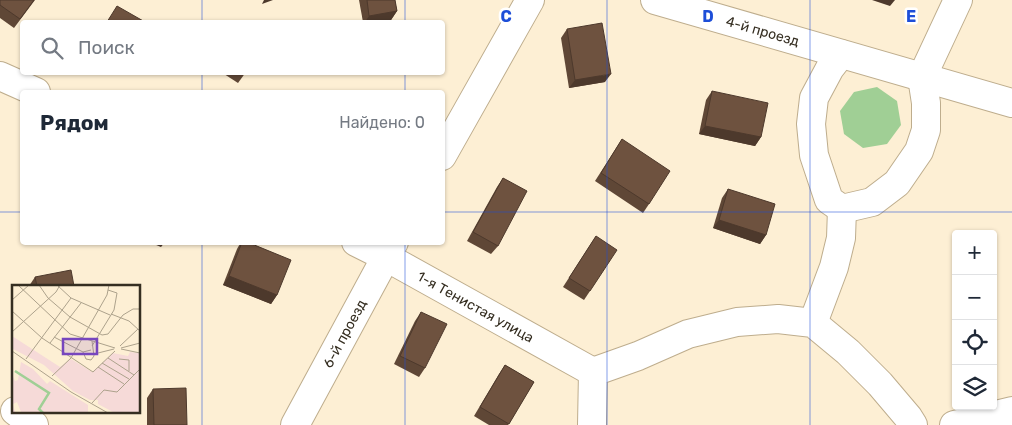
<!DOCTYPE html>
<html lang="ru">
<meta charset="utf-8">
<style>
body{margin:0;font-family:Rubik,sans-serif;background:#f6f6f7;color:#1f2937}
.controls{position:absolute;right:15px;bottom:15px;display:grid;overflow:hidden;border-radius:5px;box-shadow:0 1px 4px #0004}
.controls button{width:45px;height:45px;display:grid;place-items:center;padding:0;border:0;border-bottom:1px solid #e0e1e3;background:#fff;color:#1f2937;font:25px sans-serif}
.list{margin:0;padding:0;list-style:none}
h2{display:flex;justify-content:space-between;align-items:center;height:65px;margin:0;padding:0 20px;font-size:21px}
h2 small{font-size:16px;font-weight:400;color:#747a83}
.icon{flex:none;width:28px;height:28px;fill:none;stroke:currentColor;stroke-width:2;stroke-linecap:round;stroke-linejoin:round}
.map{position:relative;flex:none;width:1012px;height:425px;overflow:hidden}
.search{position:absolute;background:#fff;box-shadow:0 1px 4px #0004;left:20px;top:20px;width:425px;height:55px;display:flex;align-items:center;gap:12px;box-sizing:border-box;padding:0 18px;border-radius:5px;color:#747a83;font-size:19px}
.panel{position:absolute;background:#fff;box-shadow:0 1px 4px #0004;left:20px;top:90px;width:425px;height:155px;border-radius:5px}
.map>svg:first-child{display:block}
.water{fill:#a0cf95}
.lines{fill:none;stroke-linecap:round;stroke-linejoin:round}
.minor-casing{stroke:#bead8d;stroke-width:30}
.minor{stroke:#fff;stroke-width:28}
.wall{fill:#5f4736}
.shaded-wall{fill:#4d392c}
.building{fill:#6e523f;stroke:#4d392c}
.grid{fill:none;stroke:#1d4ed8;stroke-width:1;stroke-opacity:0.55}
.labels{text-anchor:middle;dominant-baseline:central;stroke-width:5;stroke-linejoin:round;paint-order:stroke}
.street-label{font-size:14px;fill:#352e21;stroke:#fff}
.inset-river{fill:none;stroke:#a0cf95;stroke-width:2.5}
.inset-road{fill:none;stroke:#ada28c;stroke-width:1}
.view{fill:#7746be;fill-opacity:0.15;stroke:#7746be;stroke-width:2.5}
.inset-edge{fill:none;stroke:#352e21;stroke-width:2.5}
.grid-label{font-size:16px;text-anchor:middle;font-weight:bold;fill:#1d4ed8;stroke:#fff;stroke-width:5;stroke-linejoin:round;paint-order:stroke}
</style>
<div class="map">
<svg width="1012" height="425" viewBox="0 0 1012 425">
<rect width="100%" height="100%" fill="#fdefd4"/>
<path class="water" d="M 877,87 L 897,101 L 901,125 L 887,144 L 863,148 L 844,134 L 840,111 L 854,92 Z"/>
<g class="lines">
<defs>
<g id="minor">
<path id="s1" d="M 655,0 L 1012,103"/>
<path d="M 841,54 L 830,68 L 814,98 L 811,124 L 814,155 L 829,200 L 842,209 L 872,202 L 897,183 L 919,151 L 926,130 L 926,103 L 922,77 L 958,0"/>
<path d="M 0,76 L 36,92"/>
<path d="M 442,156 L 530,0"/>
<path id="s2" d="M 356,242 L 386,257 L 593,372"/>
<path d="M 813,323 L 834,267 L 841,238 L 842,209"/>
<path d="M 15,411 L 34,425"/>
<path id="s3" d="M 295,425 L 394,242"/>
<path d="M 592,425 L 593,372 L 638,356 L 688,334 L 737,322 L 778,319 L 813,323 L 848,352 L 880,384 L 908,417 L 913,425"/>
<path d="M 954,425 L 1012,411"/>
</g>
</defs>
<use href="#minor" class="minor-casing"/>
<use href="#minor" class="minor"/>
</g>
<g class="wall">
<path d="M 0,0 L 35,0 L 14,28 L 0,18 Z"/>
<path d="M 359,0 L 395,0 L 397,11 L 391,20 L 377,22 L 363,22 Z"/>
<path d="M 567,29 L 605,82 L 569,88 L 561,38 Z"/>
<path d="M 221,72 L 246,72 L 238,83 Z"/>
<path d="M 712,91 L 761,137 L 755,146 L 699,134 L 706,100 Z"/>
<path d="M 622,139 L 649,204 L 643,213 L 595,181 Z"/>
<path d="M 503,178 L 498,246 L 491,254 L 467,241 L 497,187 Z"/>
<path d="M 728,189 L 766,235 L 760,244 L 713,228 L 722,198 Z"/>
<path d="M 596,236 L 590,291 L 584,300 L 563,287 Z"/>
<path d="M 241,242 L 247,242 L 277,295 L 271,304 L 223,285 L 237,249 Z"/>
<path d="M 35,277 L 74,286 L 29,286 Z"/>
<path d="M 421,312 L 425,368 L 419,377 L 394,364 L 415,321 Z"/>
<path d="M 505,365 L 534,382 L 508,425 L 489,425 L 474,416 L 499,374 Z"/>
<path d="M 153,389 L 187,425 L 147,425 L 147,398 Z"/>
</g>
<g class="shaded-wall">
<path d="M 264,0 L 273,0 L 262,4 Z"/>
<path d="M 872,0 L 895,0 L 890,6 Z"/>
<path d="M 397,11 L 391,20 L 377,22 L 365,22 L 369,16 Z"/>
<path d="M 611,74 L 605,82 L 569,88 L 575,80 Z"/>
<path d="M 705,126 L 761,137 L 755,146 L 699,134 Z"/>
<path d="M 719,220 L 766,235 L 760,244 L 713,228 Z"/>
<path d="M 149,242 L 165,242 L 161,247 Z"/>
<path d="M 229,276 L 277,295 L 271,304 L 223,285 Z"/>
</g>
<g class="building">
<path d="M 0,0 L 34,0 L 20,19 L 0,5 Z"/>
<path d="M 367,0 L 395,0 L 397,11 L 369,16 Z"/>
<path d="M 117,6 L 145,22 L 107,22 Z"/>
<path d="M 602,23 L 611,74 L 575,80 L 567,29 Z"/>
<path d="M 712,91 L 768,103 L 761,137 L 705,126 Z"/>
<path d="M 622,139 L 670,171 L 649,204 L 601,173 Z"/>
<path d="M 503,178 L 527,191 L 498,246 L 473,232 Z"/>
<path d="M 728,189 L 775,204 L 766,235 L 719,220 Z"/>
<path d="M 596,236 L 617,250 L 590,291 L 569,278 Z"/>
<path d="M 242,242 L 247,242 L 291,260 L 277,295 L 229,276 Z"/>
<path d="M 71,270 L 74,286 L 37,286 L 35,277 Z"/>
<path d="M 421,312 L 447,324 L 425,368 L 400,356 Z"/>
<path d="M 505,365 L 534,382 L 509,424 L 480,407 Z"/>
<path d="M 186,388 L 187,425 L 154,425 L 153,389 Z"/>
</g>
<path class="grid" d="M 202,0 L 202,22M 405,0 L 405,22M 607,0 L 607,425M 810,0 L 810,425M 202,72 L 202,92M 405,72 L 405,92M 0,212 L 22,212M 442,212 L 1012,212M 202,242 L 202,425M 405,242 L 405,425"/>
<g class="labels">
<g class="street-label">
<text stroke="none"><textPath href="#s1" startOffset="112">4-й проезд</textPath></text>
<text stroke="none"><textPath href="#s2" startOffset="136">1-я Тенистая улица</textPath></text>
<text stroke="none"><textPath href="#s3" startOffset="104">6-й проезд</textPath></text>
</g>
</g>
<g transform="translate(12 285)">
<rect width="128" height="128" fill="#fdefd4"/>
<path d="M 0,51 L 48,82 L 59,74 L 80,87 L 101,68 L 116,71 L 118,67 L 127,68 L 127,127 L 101,127 L 86,119 L 86,115 L 78,115 L 61,106 L 32,80 L 1,64 ZM 9,77 L 21,84 L 35,99 L 38,96 L 76,120 L 76,128 L 9,127 L 5,117 L 1,119 L 3,127 L 0,127 L 0,89 L 3,96 L 6,95 Z" fill="#f6dad8"/>
<path class="inset-river" d="M 3,86 L 37,108 L 27,124 L 31,128"/>
<path class="inset-road" d="M 6,0 L 58,49 L 103,63M 27,0 L 36,13 L 58,32 L 90,50 L 96,49 L 111,30 L 121,24 L 128,24M 45,0 L 59,13 L 98,30M 0,15 L 17,0M 0,26 L 30,53 L 81,87M 99,29 L 117,36 L 128,46M 0,47 L 44,7 L 48,0M 42,52 L 71,67M 38,58 L 69,18M 80,61 L 102,25 L 105,8 L 96,5M 108,61 L 126,44M 109,63 L 128,58M 109,64 L 128,68M 79,65 L 71,67 L 74,74 L 79,75 L 82,71 L 80,56M 0,66 L 59,107 L 96,128M 82,69 L 102,64M 96,73 L 122,90M 14,74 L 59,13M 107,74 L 117,75 L 117,86M 90,78 L 117,94M 86,82 L 112,99M 81,87 L 103,66M 40,91 L 59,73 L 95,10 L 97,0M 80,118 L 92,105 L 105,107 L 128,84"/>
<path class="view" d="M 51,54 L 85,54 L 85,69 L 51,69 Z"/>
<rect width="128" height="128" class="inset-edge"/>
</g>
<g class="grid-label">
<text x="506" y="22">C</text>
<text x="708" y="22">D</text>
<text x="911" y="22">E</text>
</g>
</svg>
<div class="controls">
<button>+</button>
<button>−</button>
<button><svg class="icon" aria-label="locate" viewBox="0 0 24 24"><circle cx="12" cy="12" r="6"/><path d="M12 2v4M12 18v4M2 12h4M18 12h4"/></svg></button>
<button><svg class="icon" aria-label="layers" viewBox="0 0 24 24"><path d="M12 4l9 5-9 5-9-5zM3 14l9 5 9-5"/></svg></button>
</div>
<div class="search"><svg class="icon" aria-label="search" viewBox="0 0 24 24"><circle cx="10" cy="10" r="6"/><path d="M15 15l6 6"/></svg>Поиск</div>
<section class="panel">
<h2>Рядом<small>Найдено: 0</small></h2>
<ul class="list">
</ul>
</section>
</div>
